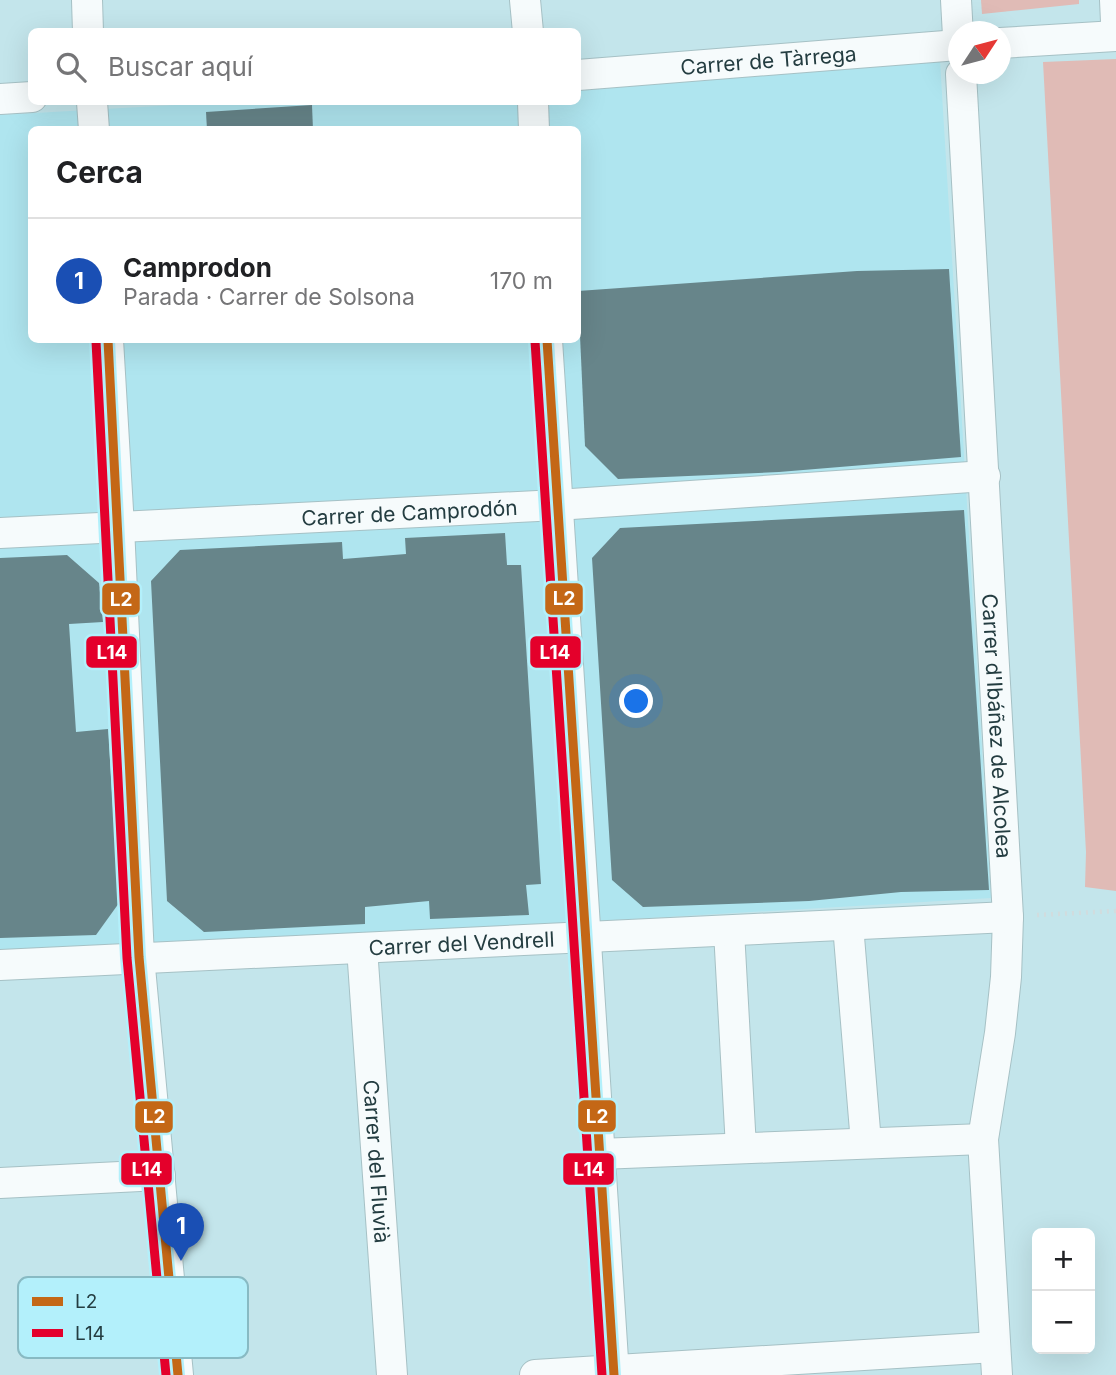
<!DOCTYPE html>
<html lang="es">
<meta charset="utf-8">
<style>
body{margin:0;font-family:Inter,sans-serif;background:#f2f2f2;color:#202124}
.controls{position:absolute;right:21px;bottom:21px;display:grid;overflow:hidden;border-radius:10px;box-shadow:0 7px 28px #0002}
.controls button{width:63px;height:63px;display:grid;place-items:center;padding:0;border:0;border-bottom:2px solid #e0e0e0;background:#fff;color:#202124;font:35px sans-serif}
.compass{position:absolute;left:948px;top:21px;width:63px;height:63px;border-radius:50%;background:#fff;box-shadow:0 7px 28px #0002;rotate:54deg}
.you{position:absolute;left:637px;top:702px;width:24px;height:24px;margin:-18px;border:5px solid #fff;border-radius:50%;background:#1a73e8;box-shadow:0 0 0 10px #1a73e833}
.badge{display:grid;place-items:center;width:46px;height:46px;border-radius:50%;background:#5c787c;color:#fff;font-size:23px;font-weight:700}
.pin{position:absolute;translate:-50% -58px;filter:drop-shadow(0 2px 4px #0008)}
.pin::after{content:'';position:absolute;top:37px;width:24px;height:21px;background:inherit;clip-path:polygon(0 0,100% 0,50% 100%)}
.list{margin:0;padding:0;list-style:none}
h2{display:flex;justify-content:space-between;align-items:center;height:91px;margin:0;padding:0 28px;font-size:30px}
h2 small{font-size:23px;font-weight:400;color:#757577}
.list li{display:grid;grid-template-columns:46px 1fr auto;gap:21px;align-items:center;box-sizing:border-box;height:126px;padding:0 28px;border-top:2px solid #e0e0e0}
.list b{display:block;font-size:26px;white-space:nowrap}
.list p{margin:0;font-size:23px;white-space:nowrap;color:#757577}
.list em{font-size:23px;font-style:normal;color:#757577}
.icon{flex:none;width:38px;height:38px;fill:none;stroke:currentColor;stroke-width:2;stroke-linecap:round;stroke-linejoin:round}
.map{position:relative;flex:none;width:1116px;height:1375px;overflow:hidden}
.search{position:absolute;background:#fff;box-shadow:0 7px 28px #0002;left:28px;top:28px;width:553px;height:77px;display:flex;align-items:center;gap:18px;box-sizing:border-box;padding:0 24px;border-radius:10px;color:#757577;font-size:26px}
.panel{position:absolute;background:#fff;box-shadow:0 7px 28px #0002;left:28px;top:126px;width:553px;height:217px;border-radius:10px}
.map>svg:first-child{display:block}
.built{fill:#afe5ef;fill-rule:evenodd}
.green{fill:#e0bbb6}
.building{fill:#67858a}
.lines{fill:none;stroke-linecap:round;stroke-linejoin:round}
.street-casing{stroke:#a6c1c5;stroke-width:32}
.path{stroke:#d1dcde;stroke-width:4.5;stroke-dasharray:2 5;stroke-linecap:butt}
.street{stroke:#f6fbfc;stroke-width:30}
.bus-1-casing{stroke:#b3f0fb;stroke-width:14}
.bus-2-casing{stroke:#b3f0fb;stroke-width:14}
.bus-1{stroke:#c46716;stroke-width:9}
.bus-2{stroke:#e4002b;stroke-width:9}
.labels{text-anchor:middle;dominant-baseline:central;stroke-width:7;stroke-linejoin:round;paint-order:stroke}
.street-label{font-size:21px;fill:#243d41;stroke:#b3f0fb}
.key{fill:#b3f0fb;stroke:#88bac3;stroke-width:2}
.key-label{font-size:19px;fill:#243d41}
.line-badge{stroke:#b3f0fb;stroke-width:2.5}
.badge-label{font-size:19px;text-anchor:middle;font-weight:bold;fill:#fff}
</style>
<div class="map">
<svg width="1116" height="1375" viewBox="0 0 1116 1375">
<rect width="100%" height="100%" fill="#c3e5eb"/>
<path class="built" d="M 940,61 L 991,898 L 0,956 L 0,115 L 228,102 L 578,102 L 578,82 ZM 32,130 L 578,130 L 578,340 L 32,340 Z"/>
<g class="green">
<path d="M 981,0 L 1079,0 L 1079,4 L 982,14 Z"/>
<path d="M 1116,59 L 1116,891 L 1085,887 L 1086,852 L 1043,62 Z"/>
</g>
<g class="building">
<path d="M 312,105 L 313,130 L 207,130 L 206,112 Z"/>
<path d="M 949,269 L 961,457 L 779,472 L 618,479 L 585,446 L 578,291 L 857,271 Z"/>
<path d="M 964,510 L 989,890 L 901,892 L 809,901 L 643,907 L 612,880 L 592,558 L 620,528 Z"/>
<path d="M 505,533 L 507,565 L 521,565 L 541,884 L 526,885 L 529,915 L 430,919 L 429,901 L 365,907 L 365,924 L 204,932 L 167,901 L 151,581 L 180,550 L 342,542 L 343,559 L 406,554 L 405,538 Z"/>
<path d="M 67,555 L 99,583 L 103,622 L 69,624 L 76,732 L 108,729 L 119,903 L 96,935 L 0,938 L 0,558 Z"/>
</g>
<g class="lines">
<defs>
<g id="street">
<path d="M 87,0 L 88,32"/>
<path d="M 525,0 L 528,32"/>
<path d="M 956,0 L 958,36"/>
<path d="M 1115,0 L 1116,22"/>
<path d="M 1000,43 L 1116,36"/>
<path id="s1" d="M 961,74 L 1008,917 L 1006,977 L 1000,1033 L 983,1139 L 997,1375"/>
<path id="s2" d="M 578,75 L 958,45"/>
<path d="M 0,99 L 32,97"/>
<path d="M 92,102 L 94,130"/>
<path d="M 533,102 L 534,130"/>
<path d="M 108,340 L 119,527 L 139,957 L 178,1375"/>
<path d="M 547,340 L 614,1375"/>
<path id="s3" d="M 0,533 L 557,505 L 985,476"/>
<path d="M 848,925 L 866,1143"/>
<path d="M 729,931 L 741,1148"/>
<path id="s4" d="M 362,948 L 392,1375"/>
<path id="s5" d="M 0,965 L 1008,917"/>
<path d="M 599,1154 L 983,1139"/>
<path d="M 0,1183 L 160,1175"/>
<path d="M 535,1375 L 995,1347"/>
</g>
</defs>
<use href="#street" class="street-casing"/>
<path class="path" d="M 1037,915 L 1116,911"/>
<use href="#street" class="street"/>
<defs>
<g id="bus-1">
<path d="M 108,340 L 139,957 L 178,1375"/>
<path d="M 547,340 L 614,1375"/>
</g>
<g id="bus-2">
<path d="M 96,341 L 127,958 L 166,1375"/>
<path d="M 535,341 L 602,1375"/>
</g>
</defs>
<use href="#bus-1" class="bus-1-casing"/>
<use href="#bus-2" class="bus-2-casing"/>
<use href="#bus-1" class="bus-1"/>
<use href="#bus-2" class="bus-2"/>
</g>
<g class="labels">
<g class="street-label">
<text stroke="none"><textPath href="#s2" startOffset="191">Carrer de Tàrrega</textPath></text>
<text stroke="none"><textPath href="#s3" startOffset="410">Carrer de Camprodón</textPath></text>
<text stroke="none"><textPath href="#s1" startOffset="653">Carrer d'Ibáñez de Alcolea</textPath></text>
<text stroke="none"><textPath href="#s5" startOffset="462">Carrer del Vendrell</textPath></text>
<text stroke="none"><textPath href="#s4" startOffset="214">Carrer del Fluvià</textPath></text>
</g>
</g>
<rect x="18" y="1277" width="230" height="81" rx="10" class="key"/>
<rect x="32" y="1297" width="31" height="9" fill="#c46716"/>
<rect x="32" y="1329" width="31" height="8" fill="#e4002b"/>
<g class="key-label">
<text x="75" y="1308">L2</text>
<text x="75" y="1340">L14</text>
</g>
<g class="line-badge">
<rect x="544" y="582" width="40" height="34" rx="7" fill="#c46716"/>
<rect x="101" y="582" width="40" height="34" rx="7" fill="#c46716"/>
<rect x="529" y="635" width="53" height="34" rx="7" fill="#e4002b"/>
<rect x="85" y="635" width="53" height="34" rx="7" fill="#e4002b"/>
<rect x="577" y="1099" width="40" height="34" rx="7" fill="#c46716"/>
<rect x="134" y="1100" width="40" height="34" rx="7" fill="#c46716"/>
<rect x="562" y="1152" width="53" height="34" rx="7" fill="#e4002b"/>
<rect x="120" y="1152" width="53" height="34" rx="7" fill="#e4002b"/>
</g>
<g class="badge-label">
<text x="564" y="605">L2</text>
<text x="121" y="606">L2</text>
<text x="555" y="659">L14</text>
<text x="112" y="659">L14</text>
<text x="597" y="1123">L2</text>
<text x="154" y="1123">L2</text>
<text x="589" y="1176">L14</text>
<text x="147" y="1176">L14</text>
</g>
</svg>
<div class="controls">
<button>+</button>
<button>−</button>
</div>
<svg class="compass" viewBox="-18 -18 36 36"><path d="M0-13l5 13h-10z" fill="#e53935"/><path d="M0 13l5-13h-10z" fill="#757577"/></svg>
<div class="you"></div>
<div class="pin badge" style="left:181px;top:1261px;background:#1a4fb4">1</div>
<div class="search"><svg class="icon" aria-label="search" viewBox="0 0 24 24"><circle cx="10" cy="10" r="6"/><path d="M15 15l6 6"/></svg>Buscar aquí</div>
<section class="panel">
<h2>Cerca<small></small></h2>
<ul class="list">
<li><span class="badge" style="background:#1a4fb4">1</span><div><b>Camprodon</b><p>Parada · Carrer de Solsona</p></div><em>170 m</em></li>
</ul>
</section>
</div>
